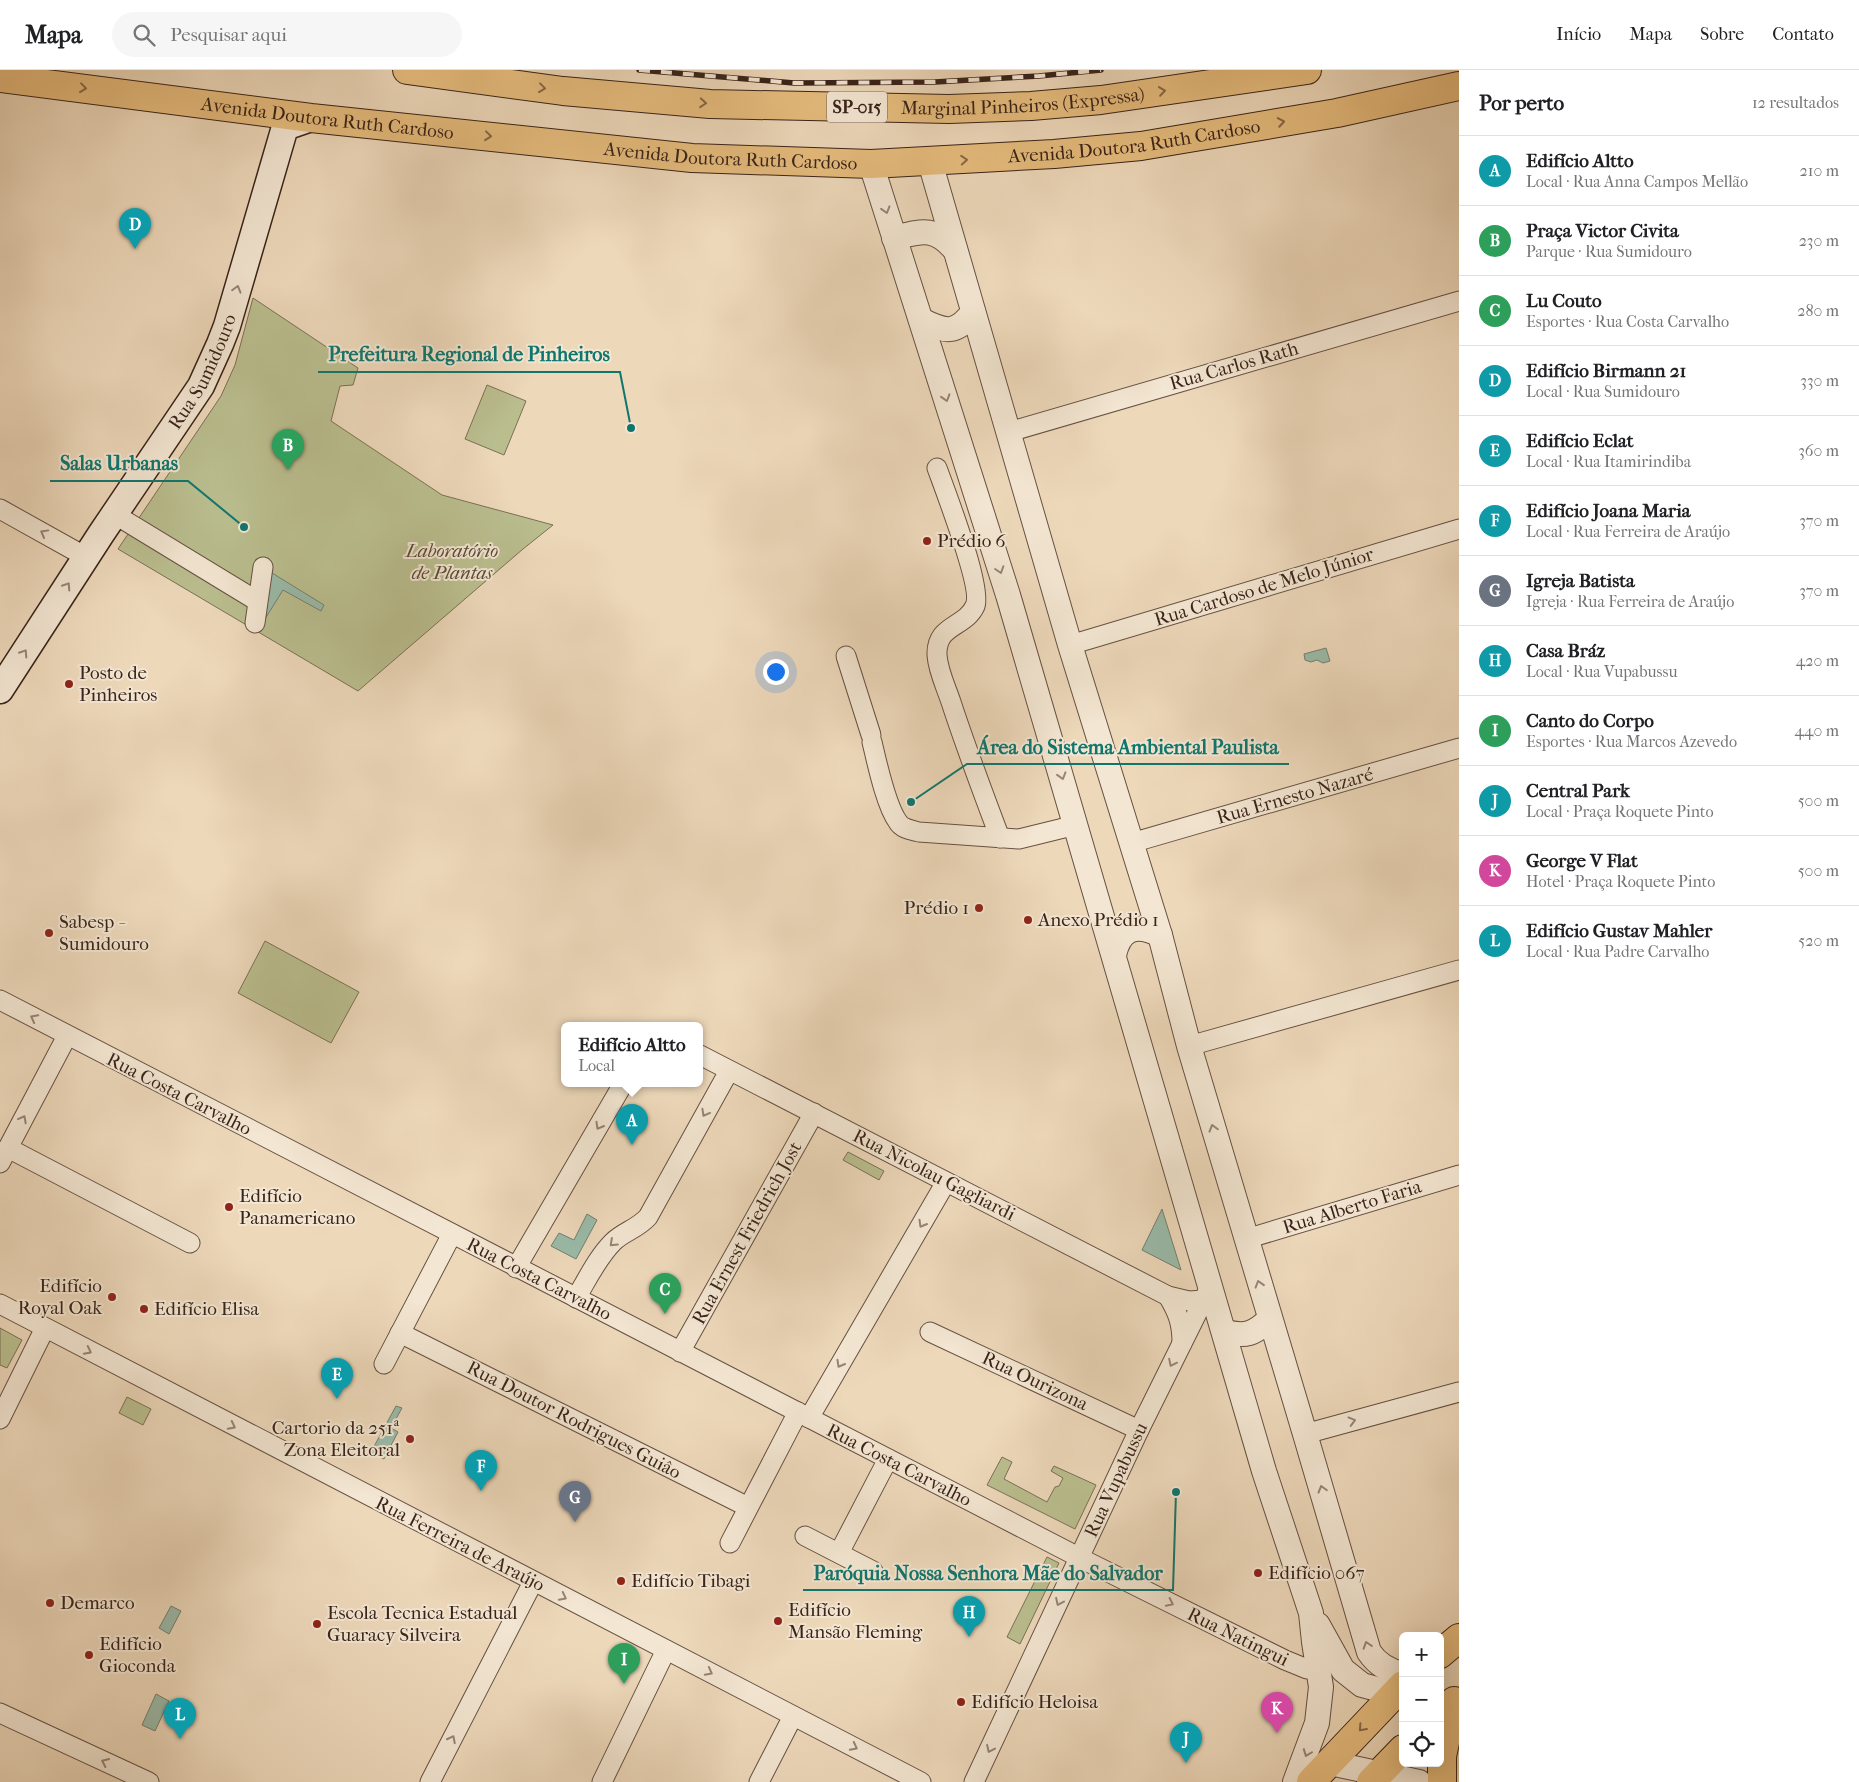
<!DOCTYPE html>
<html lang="pt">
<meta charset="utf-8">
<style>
body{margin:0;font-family:"IM FELL French Canon",serif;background:#f6f6f6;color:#202124}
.controls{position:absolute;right:15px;bottom:15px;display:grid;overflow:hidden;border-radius:8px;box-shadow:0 5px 20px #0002}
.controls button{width:45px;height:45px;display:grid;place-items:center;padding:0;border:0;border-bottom:1px solid #e0e0e0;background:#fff;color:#202124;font:25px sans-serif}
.you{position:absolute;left:775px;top:601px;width:18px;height:18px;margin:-12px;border:4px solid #fff;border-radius:50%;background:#1a73e8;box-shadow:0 0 0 8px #1a73e833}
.badge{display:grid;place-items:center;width:32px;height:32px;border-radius:50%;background:#db2777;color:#fff;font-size:16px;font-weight:700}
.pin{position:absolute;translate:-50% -41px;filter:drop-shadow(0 1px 2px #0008)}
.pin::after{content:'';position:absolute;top:26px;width:18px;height:15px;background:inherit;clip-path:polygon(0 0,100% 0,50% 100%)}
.popup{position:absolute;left:561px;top:952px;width:142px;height:65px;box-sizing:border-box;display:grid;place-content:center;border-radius:8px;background:#fff;filter:drop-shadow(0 1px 4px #0005);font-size:16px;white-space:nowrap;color:#757577}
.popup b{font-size:19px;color:#202124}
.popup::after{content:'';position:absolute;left:50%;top:100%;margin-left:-10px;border:10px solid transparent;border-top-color:#fff}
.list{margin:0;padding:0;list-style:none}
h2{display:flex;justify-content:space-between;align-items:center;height:65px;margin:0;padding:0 20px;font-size:21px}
h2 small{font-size:16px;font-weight:400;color:#757577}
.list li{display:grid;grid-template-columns:32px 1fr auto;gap:15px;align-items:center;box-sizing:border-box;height:70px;padding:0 20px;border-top:1px solid #e0e0e0}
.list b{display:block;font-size:19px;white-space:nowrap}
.list p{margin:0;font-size:16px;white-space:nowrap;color:#757577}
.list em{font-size:16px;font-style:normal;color:#757577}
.icon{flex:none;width:28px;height:28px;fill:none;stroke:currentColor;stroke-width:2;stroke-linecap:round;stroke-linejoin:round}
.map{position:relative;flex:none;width:1459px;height:1712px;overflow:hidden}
header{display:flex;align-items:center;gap:30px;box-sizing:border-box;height:70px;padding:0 25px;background:#fff;border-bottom:1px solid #e0e0e0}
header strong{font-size:24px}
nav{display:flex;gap:28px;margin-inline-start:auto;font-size:18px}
.search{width:350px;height:45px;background:#f6f6f6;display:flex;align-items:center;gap:12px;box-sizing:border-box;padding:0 18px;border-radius:28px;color:#757577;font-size:19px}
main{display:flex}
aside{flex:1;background:#fff}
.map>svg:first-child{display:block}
.green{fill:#babe8f;stroke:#7a7054}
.water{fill:#9abba9;stroke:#737e70}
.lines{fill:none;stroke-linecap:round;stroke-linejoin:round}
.minor-casing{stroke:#665042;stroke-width:21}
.tertiary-casing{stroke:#665042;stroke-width:26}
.secondary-casing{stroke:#39231a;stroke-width:29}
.trunk-casing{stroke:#39231a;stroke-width:30}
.motorway-casing{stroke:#39231a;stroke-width:30}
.minor{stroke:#f3e6d2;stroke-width:19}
.tertiary{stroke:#f3e6d2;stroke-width:24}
.secondary{stroke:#f3e6d2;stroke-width:26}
.trunk{stroke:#e6bc7d;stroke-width:28}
.motorway{stroke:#e6bc7d;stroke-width:28}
.rail-casing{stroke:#39231a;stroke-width:5.5}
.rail{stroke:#f3e6d2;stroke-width:4;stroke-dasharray:11;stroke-linecap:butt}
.oneway{stroke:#876847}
.oneway2{stroke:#968476}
.poi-dot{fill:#8f2418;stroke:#f3e6d2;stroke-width:2}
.labels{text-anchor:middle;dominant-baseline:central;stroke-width:4;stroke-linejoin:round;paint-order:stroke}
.shield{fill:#f3e6d2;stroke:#715e51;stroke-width:1}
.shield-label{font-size:18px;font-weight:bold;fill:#39231a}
.street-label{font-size:19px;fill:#39231a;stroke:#f3e6d2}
.poi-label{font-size:19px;fill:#39231a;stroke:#f3e6d2;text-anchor:start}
.park-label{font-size:19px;font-style:italic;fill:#594a37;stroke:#f3e6d2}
.leader{fill:none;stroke:#0f766e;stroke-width:2}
.callout-dot{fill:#0f766e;stroke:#f3e6d2;stroke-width:2}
.callout-label{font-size:20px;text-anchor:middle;font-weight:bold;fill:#0f766e;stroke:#f3e6d2;stroke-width:4;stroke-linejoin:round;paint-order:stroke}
</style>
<header>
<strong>Mapa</strong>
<div class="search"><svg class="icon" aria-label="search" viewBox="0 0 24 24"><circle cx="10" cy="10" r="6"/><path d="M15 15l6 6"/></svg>Pesquisar aqui</div>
<nav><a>Início</a><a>Mapa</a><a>Sobre</a><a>Contato</a></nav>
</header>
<main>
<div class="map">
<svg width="1459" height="1712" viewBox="0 0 1459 1712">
<rect width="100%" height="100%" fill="#edd8ba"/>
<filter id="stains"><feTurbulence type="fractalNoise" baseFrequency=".004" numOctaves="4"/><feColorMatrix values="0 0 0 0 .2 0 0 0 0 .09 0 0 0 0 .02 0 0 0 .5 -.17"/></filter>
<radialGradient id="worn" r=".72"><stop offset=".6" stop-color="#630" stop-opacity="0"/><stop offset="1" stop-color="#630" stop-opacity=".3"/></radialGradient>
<g class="green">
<path d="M 253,228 L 358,298 L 353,315 L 340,316 L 331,351 L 442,425 L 553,455 L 523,479 L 358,621 L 118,479 L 221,326 L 235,295 Z"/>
<path d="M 487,315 L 526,331 L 504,385 L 465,369 Z"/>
<path d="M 265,871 L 359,922 L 331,973 L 238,923 Z"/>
<path d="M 848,1082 L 884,1101 L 879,1110 L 843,1090 Z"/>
<path d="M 0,1258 L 22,1270 L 7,1298 L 0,1295 Z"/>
<path d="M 127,1327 L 151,1339 L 143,1355 L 119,1343 Z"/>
<path d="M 1002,1387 L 1012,1392 L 1004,1409 L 1047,1432 L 1055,1417 L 1059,1416 L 1063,1408 L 1051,1401 L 1054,1396 L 1096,1415 L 1075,1459 L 987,1415 Z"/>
<path d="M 1047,1487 L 1059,1493 L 1020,1574 L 1007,1567 Z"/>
</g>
<g class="water">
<path d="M 264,498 L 324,535 L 321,541 L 283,520 L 260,557 Z"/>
<path d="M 1326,578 L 1330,591 L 1323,593 L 1317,590 L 1311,592 L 1305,590 L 1304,584 Z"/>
<path d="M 1162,1139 L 1181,1200 L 1142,1180 Z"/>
<path d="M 587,1144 L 597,1150 L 576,1189 L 551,1176 L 559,1163 L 574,1170 Z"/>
<path d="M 396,1336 L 402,1338 L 391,1358 L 398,1362 L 384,1389 L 371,1382 Z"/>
<path d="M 171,1536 L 181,1541 L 169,1564 L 159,1558 Z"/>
<path d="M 156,1624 L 169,1631 L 155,1661 L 142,1655 Z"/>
</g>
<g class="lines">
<defs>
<g id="minor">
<path d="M 1009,362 L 1459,231"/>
<path d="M 937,398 C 945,420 983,519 975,536 C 965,558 936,554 937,585 C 938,601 946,617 951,632 C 966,678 983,723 1000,768"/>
<path d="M 0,439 L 86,487"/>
<path d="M 114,444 L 257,531"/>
<path d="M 255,553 L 263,497"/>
<path d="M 1070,575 L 1459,459"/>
<path d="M 846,586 L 871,665"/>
<path d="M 872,672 C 877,693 886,736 898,752 C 902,759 912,760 919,762 L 1019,769 L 1076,755"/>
<path d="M 1131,773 L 1459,678"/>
<path d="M 0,930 L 1090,1493 L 1285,1590 L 1307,1599 L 1318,1595"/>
<path d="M 1189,976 L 1459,900"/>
<path d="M 700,985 L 1168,1226 L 1189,1231 L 1204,1230"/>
<path d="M 8,1078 L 190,1173"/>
<path d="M 0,1093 L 67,966"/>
<path d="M 1246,1169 L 1459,1105"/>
<path d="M 516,1198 L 623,1014"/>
<path d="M 1168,1226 C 1178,1243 1182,1253 1182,1273"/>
<path d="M 576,1228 C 587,1210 597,1188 613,1172 C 623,1162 637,1159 648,1147 L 729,1001"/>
<path d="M 0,1234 L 921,1712"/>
<path d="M 930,1262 L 1139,1360"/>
<path d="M 400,1263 L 748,1437"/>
<path d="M 680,1282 L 814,1043"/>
<path d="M 384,1294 L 452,1164"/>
<path d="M 809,1348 L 946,1112"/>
<path d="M 0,1349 L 45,1258"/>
<path d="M 1305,1364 L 1459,1322"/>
<path d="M 805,1466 L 873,1501"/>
<path d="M 730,1473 L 798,1342"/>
<path d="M 839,1483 L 888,1389"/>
<path d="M 0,1643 L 149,1712"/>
<path d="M 430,1712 L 533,1512"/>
<path d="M 602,1712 L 666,1580"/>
<path d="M 759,1712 L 793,1646"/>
<path d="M 974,1712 L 1139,1360 L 1208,1221"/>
</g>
<g id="tertiary">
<path d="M 930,92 L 1070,575 L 1160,865 L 1189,976 L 1305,1364 L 1369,1582 C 1377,1594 1388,1601 1403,1604"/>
<path d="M 871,94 L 1008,525 L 1264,1401 L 1311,1543 L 1314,1572 L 1321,1617 L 1317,1653 L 1295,1712"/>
<path d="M 894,168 C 922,161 935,156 955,180"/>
<path d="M 921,250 C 945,262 956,265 973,242"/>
<path d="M 1114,885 C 1120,858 1136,853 1160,865"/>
<path d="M 1225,1262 C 1246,1267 1254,1264 1270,1249"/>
<path d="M 1318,1555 L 1343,1600 L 1362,1615 L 1403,1626"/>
<path d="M 1330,1693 L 1419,1712"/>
</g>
<g id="secondary">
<path id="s1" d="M 0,620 L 101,464 L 201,316 L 220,274 L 227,256 L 285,57 L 311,48"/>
</g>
<g id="trunk">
<path id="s2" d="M 0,8 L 311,48 L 692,88 L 871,94 L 1054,84 L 1141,76 L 1337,43 L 1459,16"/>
<path d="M 1440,1584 L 1459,1568"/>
<path d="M 1311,1712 L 1403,1615"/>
<path d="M 1371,1712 L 1403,1679"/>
<path d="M 1442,1712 L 1442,1686 L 1454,1631"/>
</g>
<g id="motorway">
<path id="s3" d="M 407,0 L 563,21 L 710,34 L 949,39 L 1031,36 L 1101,30 L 1307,0"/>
</g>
</defs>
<use href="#minor" class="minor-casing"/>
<use href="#tertiary" class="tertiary-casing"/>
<use href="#secondary" class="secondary-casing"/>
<use href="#trunk" class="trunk-casing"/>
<use href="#motorway" class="motorway-casing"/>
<use href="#minor" class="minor"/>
<use href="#tertiary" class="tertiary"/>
<use href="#secondary" class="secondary"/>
<use href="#trunk" class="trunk"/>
<use href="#motorway" class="motorway"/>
<defs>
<path id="rail" d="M 639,0 L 794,13 L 935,12 L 1039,6 L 1101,0"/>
</defs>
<use href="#rail" class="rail-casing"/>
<use href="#rail" class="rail"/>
</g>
<defs><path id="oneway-chevron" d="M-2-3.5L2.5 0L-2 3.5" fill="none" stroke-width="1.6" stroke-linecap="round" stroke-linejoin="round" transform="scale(1.25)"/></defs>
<g class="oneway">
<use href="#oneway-chevron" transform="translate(83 18) rotate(7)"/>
<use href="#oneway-chevron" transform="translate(542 18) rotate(7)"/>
<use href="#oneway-chevron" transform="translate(1162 21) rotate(-8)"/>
<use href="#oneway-chevron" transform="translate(703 33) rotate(5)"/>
<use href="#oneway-chevron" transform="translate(1281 52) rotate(-10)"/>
<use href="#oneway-chevron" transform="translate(488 66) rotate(6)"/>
<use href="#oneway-chevron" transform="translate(964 90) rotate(-4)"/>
<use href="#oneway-chevron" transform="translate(1362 1658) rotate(132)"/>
</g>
<g class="oneway2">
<use href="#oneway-chevron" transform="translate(886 140) rotate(73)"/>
<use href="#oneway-chevron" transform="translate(237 219) rotate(-74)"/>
<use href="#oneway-chevron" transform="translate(946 328) rotate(73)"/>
<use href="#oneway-chevron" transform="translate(44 463) rotate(-151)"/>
<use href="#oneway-chevron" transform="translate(1000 500) rotate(72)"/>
<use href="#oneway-chevron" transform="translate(67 516) rotate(-57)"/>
<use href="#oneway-chevron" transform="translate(24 583) rotate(-57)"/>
<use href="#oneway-chevron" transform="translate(1062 706) rotate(73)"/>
<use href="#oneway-chevron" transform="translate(34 948) rotate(-152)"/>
<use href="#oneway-chevron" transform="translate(705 1043) rotate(119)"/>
<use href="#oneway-chevron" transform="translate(23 1049) rotate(-62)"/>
<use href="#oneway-chevron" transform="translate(599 1056) rotate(120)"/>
<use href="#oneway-chevron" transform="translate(1213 1058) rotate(-106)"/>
<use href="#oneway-chevron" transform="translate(922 1154) rotate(120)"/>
<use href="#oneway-chevron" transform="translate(613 1173) rotate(137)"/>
<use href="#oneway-chevron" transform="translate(1259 1214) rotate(-107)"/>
<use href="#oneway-chevron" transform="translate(88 1281) rotate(27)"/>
<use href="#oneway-chevron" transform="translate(1172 1293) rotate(116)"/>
<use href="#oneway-chevron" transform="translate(840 1294) rotate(120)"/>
<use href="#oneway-chevron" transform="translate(1352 1351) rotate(-15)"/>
<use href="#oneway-chevron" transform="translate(232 1356) rotate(27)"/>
<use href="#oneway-chevron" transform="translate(1322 1419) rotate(-106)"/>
<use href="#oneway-chevron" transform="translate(563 1527) rotate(27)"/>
<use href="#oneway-chevron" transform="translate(1059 1532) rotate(115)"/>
<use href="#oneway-chevron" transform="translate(1170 1533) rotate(26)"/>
<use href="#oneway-chevron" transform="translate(1367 1575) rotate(-108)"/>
<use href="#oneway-chevron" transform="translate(709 1602) rotate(28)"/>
<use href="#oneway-chevron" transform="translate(452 1669) rotate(-63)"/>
<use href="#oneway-chevron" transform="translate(854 1677) rotate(27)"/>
<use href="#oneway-chevron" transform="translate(990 1679) rotate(115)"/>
<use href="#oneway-chevron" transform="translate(1307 1683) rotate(111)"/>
<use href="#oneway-chevron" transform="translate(105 1692) rotate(-155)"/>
</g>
<g class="poi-dot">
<circle cx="927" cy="471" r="5"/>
<circle cx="69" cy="614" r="5"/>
<circle cx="979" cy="838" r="5"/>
<circle cx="1028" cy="850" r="5"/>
<circle cx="49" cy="863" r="5"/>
<circle cx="229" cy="1137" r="5"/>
<circle cx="112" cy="1227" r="5"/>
<circle cx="144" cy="1239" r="5"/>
<circle cx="410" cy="1369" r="5"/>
<circle cx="1258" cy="1503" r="5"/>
<circle cx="621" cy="1511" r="5"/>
<circle cx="50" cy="1533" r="5"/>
<circle cx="778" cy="1551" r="5"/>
<circle cx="317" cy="1554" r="5"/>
<circle cx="89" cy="1585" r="5"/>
<circle cx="961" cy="1632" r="5"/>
</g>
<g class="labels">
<rect class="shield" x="827" y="21.5" width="60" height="31" rx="4"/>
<g class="shield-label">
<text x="857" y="37">SP-015</text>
</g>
<g class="street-label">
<text stroke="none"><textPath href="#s3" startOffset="618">Marginal Pinheiros (Expressa)</textPath></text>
<text stroke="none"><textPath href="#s2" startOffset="330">Avenida Doutora Ruth Cardoso</textPath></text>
<text stroke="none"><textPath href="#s2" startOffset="1140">Avenida Doutora Ruth Cardoso</textPath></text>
<text stroke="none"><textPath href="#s2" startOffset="735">Avenida Doutora Ruth Cardoso</textPath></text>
<text transform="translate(1234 296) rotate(-16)">Rua Carlos Rath</text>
<text stroke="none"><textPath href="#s1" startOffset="378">Rua Sumidouro</textPath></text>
<text transform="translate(1264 517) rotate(-17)">Rua Cardoso de Melo Júnior</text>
<text transform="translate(1295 726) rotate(-16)">Rua Ernesto Nazaré</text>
<text transform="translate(179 1024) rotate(27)">Rua Costa Carvalho</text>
<text transform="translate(934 1105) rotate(27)">Rua Nicolau Gagliardi</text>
<text transform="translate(1352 1137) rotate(-17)">Rua Alberto Faria</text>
<text transform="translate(747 1163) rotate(-61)">Rua Ernest Friedrich Jost</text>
<text transform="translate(539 1209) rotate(27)">Rua Costa Carvalho</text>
<text transform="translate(1035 1311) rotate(25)">Rua Ourizona</text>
<text transform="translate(574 1350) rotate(27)">Rua Doutor Rodrigues Guiâo</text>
<text transform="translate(899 1395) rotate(27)">Rua Costa Carvalho</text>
<text transform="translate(1116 1410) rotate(-65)">Rua Vupabussu</text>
<text transform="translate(460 1474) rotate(27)">Rua Ferreira de Araújo</text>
<text transform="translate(1238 1567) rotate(26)">Rua Natingui</text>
</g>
<g class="poi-label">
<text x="937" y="471">Prédio 6</text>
<text x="79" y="603">Posto de<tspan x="79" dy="22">Pinheiros</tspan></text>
<text x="969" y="838" text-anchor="end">Prédio 1</text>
<text x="1038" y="850">Anexo Prédio 1</text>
<text x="59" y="852">Sabesp -<tspan x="59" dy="22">Sumidouro</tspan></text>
<text x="239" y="1126">Edifício<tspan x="239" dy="22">Panamericano</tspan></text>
<text x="102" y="1216" text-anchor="end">Edifício<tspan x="102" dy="22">Royal Oak</tspan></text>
<text x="154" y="1239">Edifício Elisa</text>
<text x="400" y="1358" text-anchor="end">Cartorio da 251ª<tspan x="400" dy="22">Zona Eleitoral</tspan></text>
<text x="1268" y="1503">Edifício 067</text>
<text x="631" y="1511">Edifício Tibagi</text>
<text x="60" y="1533">Demarco</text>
<text x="788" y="1540">Edifício<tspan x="788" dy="22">Mansão Fleming</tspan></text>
<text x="327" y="1543">Escola Tecnica Estadual<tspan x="327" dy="22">Guaracy Silveira</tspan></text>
<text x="99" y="1574">Edifício<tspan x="99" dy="22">Gioconda</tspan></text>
<text x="971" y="1632">Edifício Heloisa</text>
</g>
<g class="park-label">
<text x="452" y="481">Laboratório<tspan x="452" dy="22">de Plantas</tspan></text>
</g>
</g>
<path class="leader" d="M631 358L620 302H318M244 457L188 411H50M911 732L967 694H1289M1176 1422L1173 1520H803"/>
<g class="callout-dot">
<circle cx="631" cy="358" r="5"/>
<circle cx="244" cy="457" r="5"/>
<circle cx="911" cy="732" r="5"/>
<circle cx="1176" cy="1422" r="5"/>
</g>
<g class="callout-label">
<text x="469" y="291">Prefeitura Regional de Pinheiros</text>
<text x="119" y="400">Salas Urbanas</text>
<text x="1128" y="684">Área do Sistema Ambiental Paulista</text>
<text x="988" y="1510">Paróquia Nossa Senhora Mãe do Salvador</text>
</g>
<rect width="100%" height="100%" filter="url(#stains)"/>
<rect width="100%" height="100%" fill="url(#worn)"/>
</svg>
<div class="controls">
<button>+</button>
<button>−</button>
<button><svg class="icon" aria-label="locate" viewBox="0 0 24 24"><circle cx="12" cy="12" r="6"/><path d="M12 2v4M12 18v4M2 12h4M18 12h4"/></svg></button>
</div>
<div class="you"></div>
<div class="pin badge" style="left:632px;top:1075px;background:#0f9aa8">A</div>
<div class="popup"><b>Edifício Altto</b>Local</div>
<div class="pin badge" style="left:288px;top:400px;background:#2e9e5b">B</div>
<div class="pin badge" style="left:665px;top:1244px;background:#2e9e5b">C</div>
<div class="pin badge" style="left:135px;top:179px;background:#0f9aa8">D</div>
<div class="pin badge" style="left:337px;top:1329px;background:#0f9aa8">E</div>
<div class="pin badge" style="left:481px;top:1421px;background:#0f9aa8">F</div>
<div class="pin badge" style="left:575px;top:1452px;background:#6b7280">G</div>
<div class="pin badge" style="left:969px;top:1567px;background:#0f9aa8">H</div>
<div class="pin badge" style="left:624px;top:1614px;background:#2e9e5b">I</div>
<div class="pin badge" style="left:1186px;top:1693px;background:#0f9aa8">J</div>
<div class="pin badge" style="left:1277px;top:1663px;background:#d1479c">K</div>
<div class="pin badge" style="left:180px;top:1669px;background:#0f9aa8">L</div>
</div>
<aside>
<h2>Por perto<small>12 resultados</small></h2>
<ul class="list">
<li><span class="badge" style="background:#0f9aa8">A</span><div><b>Edifício Altto</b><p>Local · Rua Anna Campos Mellão</p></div><em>210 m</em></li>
<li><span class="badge" style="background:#2e9e5b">B</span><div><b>Praça Victor Civita</b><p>Parque · Rua Sumidouro</p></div><em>230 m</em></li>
<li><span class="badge" style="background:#2e9e5b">C</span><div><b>Lu Couto</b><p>Esportes · Rua Costa Carvalho</p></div><em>280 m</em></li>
<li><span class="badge" style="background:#0f9aa8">D</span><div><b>Edifício Birmann 21</b><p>Local · Rua Sumidouro</p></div><em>330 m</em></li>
<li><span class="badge" style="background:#0f9aa8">E</span><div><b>Edifício Eclat</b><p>Local · Rua Itamirindiba</p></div><em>360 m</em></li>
<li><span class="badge" style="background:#0f9aa8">F</span><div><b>Edifício Joana Maria</b><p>Local · Rua Ferreira de Araújo</p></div><em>370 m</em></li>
<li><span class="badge" style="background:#6b7280">G</span><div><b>Igreja Batista</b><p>Igreja · Rua Ferreira de Araújo</p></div><em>370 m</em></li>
<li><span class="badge" style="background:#0f9aa8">H</span><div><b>Casa Bráz</b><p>Local · Rua Vupabussu</p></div><em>420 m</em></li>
<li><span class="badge" style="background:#2e9e5b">I</span><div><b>Canto do Corpo</b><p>Esportes · Rua Marcos Azevedo</p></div><em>440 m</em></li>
<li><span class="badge" style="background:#0f9aa8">J</span><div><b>Central Park</b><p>Local · Praça Roquete Pinto</p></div><em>500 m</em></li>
<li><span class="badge" style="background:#d1479c">K</span><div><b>George V Flat</b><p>Hotel · Praça Roquete Pinto</p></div><em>500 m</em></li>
<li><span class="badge" style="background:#0f9aa8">L</span><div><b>Edifício Gustav Mahler</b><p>Local · Rua Padre Carvalho</p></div><em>520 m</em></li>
</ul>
</aside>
</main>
